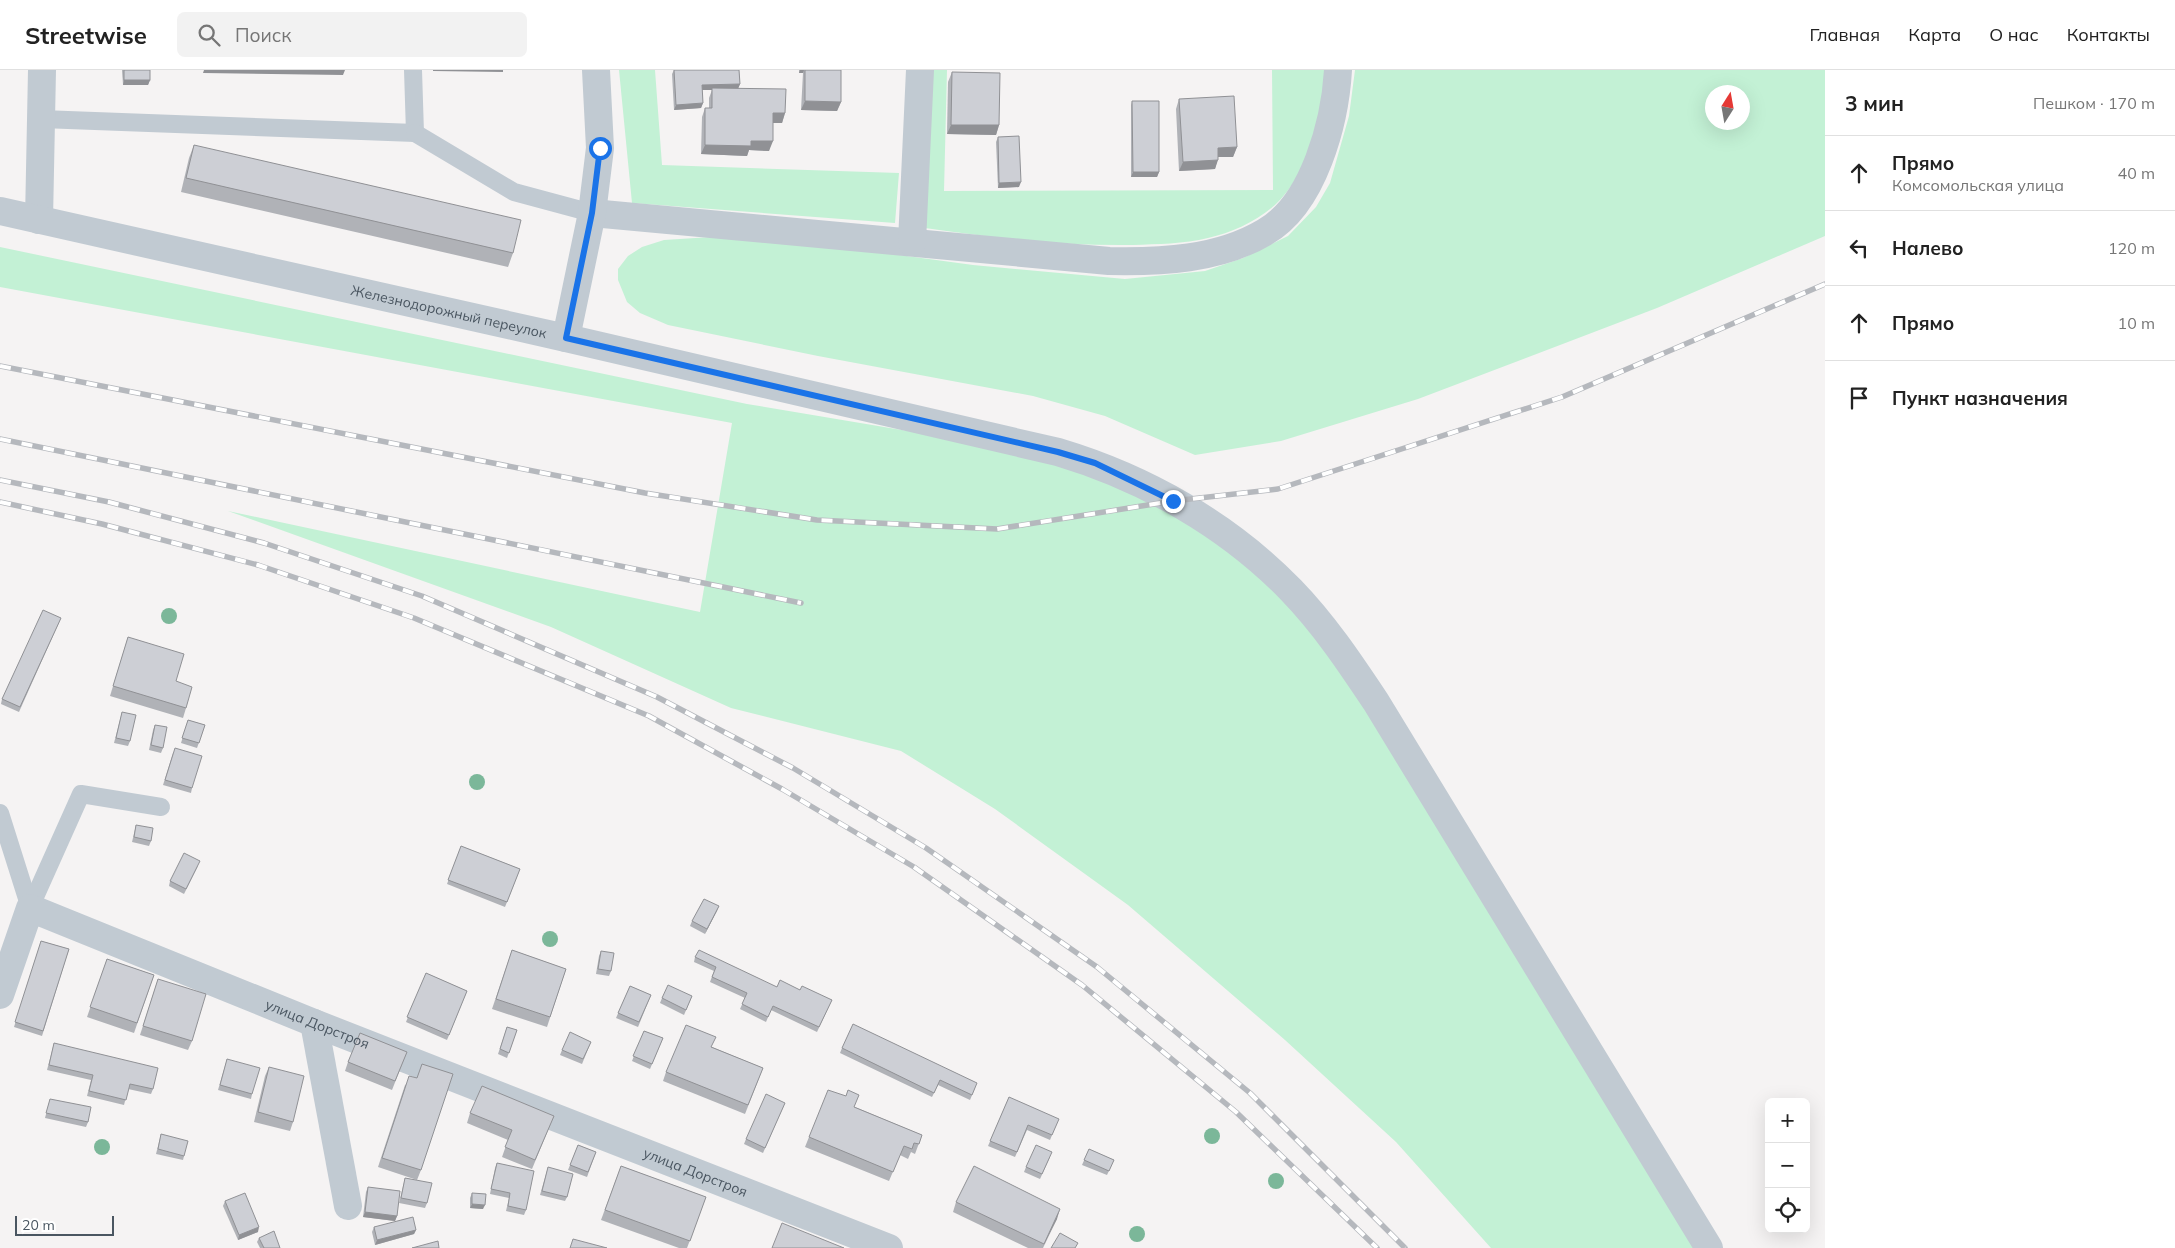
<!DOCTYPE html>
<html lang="ru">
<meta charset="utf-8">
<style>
body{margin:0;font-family:Mulish,sans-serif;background:#f2f2f2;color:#222}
.controls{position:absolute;right:15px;bottom:15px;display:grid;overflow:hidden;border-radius:8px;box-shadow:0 5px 20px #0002}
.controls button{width:45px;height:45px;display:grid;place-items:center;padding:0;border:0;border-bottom:1px solid #e0e0e0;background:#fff;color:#222;font:25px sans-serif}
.compass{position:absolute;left:1705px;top:15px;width:45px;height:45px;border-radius:50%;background:#fff;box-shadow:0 5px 20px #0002;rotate:11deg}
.scale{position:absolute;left:15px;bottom:12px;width:99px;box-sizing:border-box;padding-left:5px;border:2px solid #4a5661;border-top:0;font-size:14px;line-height:18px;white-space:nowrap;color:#4a5661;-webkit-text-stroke:4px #fff;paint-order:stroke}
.stop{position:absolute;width:15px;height:15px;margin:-11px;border:4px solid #1a73e8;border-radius:50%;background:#fff}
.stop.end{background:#1a73e8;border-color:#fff;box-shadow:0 1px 5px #0008}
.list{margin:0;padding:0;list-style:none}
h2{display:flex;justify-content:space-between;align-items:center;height:65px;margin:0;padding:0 20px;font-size:21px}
h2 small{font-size:16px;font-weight:400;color:#767676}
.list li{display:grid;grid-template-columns:32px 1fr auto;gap:15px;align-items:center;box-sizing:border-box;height:75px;padding:0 20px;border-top:1px solid #e0e0e0}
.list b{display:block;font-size:19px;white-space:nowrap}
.list p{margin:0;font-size:16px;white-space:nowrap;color:#767676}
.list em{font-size:16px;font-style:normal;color:#767676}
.icon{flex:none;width:28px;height:28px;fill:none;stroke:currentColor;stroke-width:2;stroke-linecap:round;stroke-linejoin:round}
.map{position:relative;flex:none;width:1825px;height:1178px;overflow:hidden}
header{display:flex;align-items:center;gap:30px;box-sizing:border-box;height:70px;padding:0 25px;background:#fff;border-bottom:1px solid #e0e0e0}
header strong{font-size:24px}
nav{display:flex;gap:28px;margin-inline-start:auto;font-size:18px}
.search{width:350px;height:45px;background:#f2f2f2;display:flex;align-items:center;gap:12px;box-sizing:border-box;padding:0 18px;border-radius:8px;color:#767676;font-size:19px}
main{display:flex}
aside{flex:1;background:#fff}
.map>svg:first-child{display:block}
.green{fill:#c3f1d5;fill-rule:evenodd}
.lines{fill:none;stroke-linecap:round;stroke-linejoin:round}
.service{stroke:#c1cad2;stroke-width:18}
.minor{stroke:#c1cad2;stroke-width:28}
.tertiary{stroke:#c1cad2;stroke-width:28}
.rail-casing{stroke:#b5b8bd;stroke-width:5.5}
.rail{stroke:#fff;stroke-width:4;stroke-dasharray:11;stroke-linecap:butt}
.tree{fill:#7bb799}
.wall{fill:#b0b2b7}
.shaded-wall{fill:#909195}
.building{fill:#cdcfd5;stroke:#909195}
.route{stroke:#1a73e8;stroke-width:6}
.labels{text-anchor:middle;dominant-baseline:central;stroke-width:4;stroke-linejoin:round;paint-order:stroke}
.street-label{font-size:14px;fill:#4a5661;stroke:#fff}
</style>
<header>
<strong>Streetwise</strong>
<div class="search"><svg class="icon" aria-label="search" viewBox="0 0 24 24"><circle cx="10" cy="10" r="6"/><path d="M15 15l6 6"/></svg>Поиск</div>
<nav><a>Главная</a><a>Карта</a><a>О нас</a><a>Контакты</a></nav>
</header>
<main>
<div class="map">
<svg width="1825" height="1178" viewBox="0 0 1825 1178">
<rect width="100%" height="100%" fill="#f5f3f3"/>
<g class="green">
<path d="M 619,0 L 655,0 L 662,95 L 899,103 L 895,153 L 632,133 Z"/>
<path d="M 932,0 L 947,0 L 944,121 L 1273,120 L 1272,0 L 1330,0 C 1324,42 1308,105 1275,135 C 1257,151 1232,163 1208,168 C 1184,174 1157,174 1133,175 C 1063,176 994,168 925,158 Z"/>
<path d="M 1355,0 L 1825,0 L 1825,166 L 1657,238 L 1418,329 L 1281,371 L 1195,385 L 1105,346 L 1033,326 L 818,286 L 668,255 L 640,243 L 627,232 L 618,210 L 618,199 L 628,186 L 642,177 L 664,170 L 711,167 L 811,173 L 973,195 L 1125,209 L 1205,201 L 1243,188 L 1288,166 L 1316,137 L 1330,113 L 1349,46 ZM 1712,22 L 1742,22 L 1742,52 L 1712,52 Z"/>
<path d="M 0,177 L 747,334 L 1080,390 L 1118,402 L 1262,502 L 1335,584 L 1701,1178 L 1491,1178 L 1396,1072 L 1285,970 L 1128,835 L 995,739 L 901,681 L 731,638 L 551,557 L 228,441 L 700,542 L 732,353 L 0,217 Z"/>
</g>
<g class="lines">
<g class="service">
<path d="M 41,49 L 415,63 L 413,0"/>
<path d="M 415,63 L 514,122 L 592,143"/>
<path d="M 0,743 L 30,838"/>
<path d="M 30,838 L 81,724 L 161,737"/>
</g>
<g class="minor">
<path d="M 592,143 L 1109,191 C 1161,192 1218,190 1265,162 C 1314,134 1335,52 1338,0"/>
<path d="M 39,150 L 42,0"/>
<path d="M 912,172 L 920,0"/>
<path d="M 566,268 L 592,143 L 600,78 L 596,0"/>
<path id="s1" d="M 0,925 L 30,838 L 314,953 L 889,1178"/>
<path d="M 314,953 L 348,1136"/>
</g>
<path class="tertiary" id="s2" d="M 0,141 L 566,268 L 1058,382 C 1145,408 1228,455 1291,520 C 1324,554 1350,593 1376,632 L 1709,1178"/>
<defs>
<g id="rail">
<path d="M 0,296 L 645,423 L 817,450 L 997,459 L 1173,431 L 1278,419 L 1562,327 L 1825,214"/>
<path d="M 0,369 L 801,533"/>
<path d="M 0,410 L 109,432 L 264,473 L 422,526 L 657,627 L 793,698 L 926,778 L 1097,897 L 1250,1023 L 1405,1178"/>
<path d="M 0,432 L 102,454 L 258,495 L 414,548 L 649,646 L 782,719 L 914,797 L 1082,915 L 1236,1042 L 1377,1178"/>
</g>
</defs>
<use href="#rail" class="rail-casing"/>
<use href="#rail" class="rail"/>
</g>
<g class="tree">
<circle cx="169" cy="546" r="8"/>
<circle cx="477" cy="712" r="8"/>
<circle cx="550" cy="869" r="8"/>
<circle cx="1212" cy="1066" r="8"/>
<circle cx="102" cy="1077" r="8"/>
<circle cx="1276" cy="1111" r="8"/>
<circle cx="1137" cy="1164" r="8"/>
</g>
<g class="wall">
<path d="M 122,0 L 150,0 L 150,10 L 148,15 L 123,15 Z"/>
<path d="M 674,0 L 739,0 L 740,14 L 738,18 L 785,43 L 782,53 L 773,53 L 769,81 L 749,80 L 747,86 L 701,84 L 702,47 L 705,38 L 709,38 L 709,28 L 712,20 L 702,20 L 703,33 L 701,38 L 674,40 L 672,4 Z"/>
<path d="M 799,0 L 841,0 L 841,32 L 837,41 L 801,40 L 803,3 L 799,3 Z"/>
<path d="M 952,2 L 999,55 L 996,65 L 947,64 L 948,12 Z"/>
<path d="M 1179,29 L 1237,77 L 1233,87 L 1218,87 L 1215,99 L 1179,101 L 1176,39 Z"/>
<path d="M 1132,31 L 1159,102 L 1157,107 L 1131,107 L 1131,35 Z"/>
<path d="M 998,67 L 1019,117 L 998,118 L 996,72 Z"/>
<path d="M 194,75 L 513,183 L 508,197 L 181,122 L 189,88 Z"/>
<path d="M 61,548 L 19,642 L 1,634 L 2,629 Z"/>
<path d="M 128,567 L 176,611 L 186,638 L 183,648 L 110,626 Z"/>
<path d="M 122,642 L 130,671 L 128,676 L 114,673 Z"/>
<path d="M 188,650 L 205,655 L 197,678 L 181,673 Z"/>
<path d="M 155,655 L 163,678 L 161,683 L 149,680 L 153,660 Z"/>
<path d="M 173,683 L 192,718 L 191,723 L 163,715 Z"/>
<path d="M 136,755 L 151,771 L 149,776 L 132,772 Z"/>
<path d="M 461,776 L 520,799 L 505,837 L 447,814 Z"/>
<path d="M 198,796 L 184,824 L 169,816 L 170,811 Z"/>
<path d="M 719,836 L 705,864 L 690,856 L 692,851 Z"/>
<path d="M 41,871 L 69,879 L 42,966 L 14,957 Z"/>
<path d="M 512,880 L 566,899 L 547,957 L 492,939 Z"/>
<path d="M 601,881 L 611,901 L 609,906 L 596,904 L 599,886 Z"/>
<path d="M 695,887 L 777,917 L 800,920 L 832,930 L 817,962 L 771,940 L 766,952 L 740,939 L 745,928 L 710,912 L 714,901 L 694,892 Z"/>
<path d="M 107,889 L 154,905 L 134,963 L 87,947 Z"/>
<path d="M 426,903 L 467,921 L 447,970 L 406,952 Z"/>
<path d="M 158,909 L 192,971 L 188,980 L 140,965 Z"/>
<path d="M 630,916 L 651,925 L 638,957 L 616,948 Z"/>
<path d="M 692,926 L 684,945 L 660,933 L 662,928 Z"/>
<path d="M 507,957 L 517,960 L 507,988 L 498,984 Z"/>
<path d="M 644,961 L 663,968 L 650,999 L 632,991 Z"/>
<path d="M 591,972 L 582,994 L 560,985 L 562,980 Z"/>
<path d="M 54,973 L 153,1019 L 151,1024 L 128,1019 L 124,1035 L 87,1026 L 91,1010 L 47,1000 Z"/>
<path d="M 712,977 L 763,998 L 745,1044 L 663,1011 L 666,1002 Z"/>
<path d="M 842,978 L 975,1018 L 970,1030 L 938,1015 L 932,1027 L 840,983 Z"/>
<path d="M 407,982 L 392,1020 L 345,1001 L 348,992 Z"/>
<path d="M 227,989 L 252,1024 L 251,1029 L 218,1020 Z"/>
<path d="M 269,997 L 293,1052 L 290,1061 L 254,1052 L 265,1006 Z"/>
<path d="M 417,1008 L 421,1100 L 417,1110 L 378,1097 L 405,1015 Z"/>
<path d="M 1009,1027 L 1057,1053 L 1050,1070 L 1027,1060 L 1015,1087 L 988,1076 Z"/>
<path d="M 50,1029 L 88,1052 L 86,1057 L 45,1048 Z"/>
<path d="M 785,1033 L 763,1083 L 744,1074 L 746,1069 Z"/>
<path d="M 855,1037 L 922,1065 L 915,1084 L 911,1082 L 908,1089 L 900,1085 L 889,1111 L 805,1077 L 809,1067 Z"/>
<path d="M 470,1043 L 554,1046 L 532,1099 L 502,1087 L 508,1070 L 467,1053 Z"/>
<path d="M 161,1064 L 184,1086 L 183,1090 L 156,1084 Z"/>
<path d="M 578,1075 L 596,1082 L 587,1107 L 568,1100 Z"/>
<path d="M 1089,1079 L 1114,1090 L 1107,1105 L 1082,1095 Z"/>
<path d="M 1050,1087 L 1040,1109 L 1024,1102 L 1026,1097 Z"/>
<path d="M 497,1093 L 526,1140 L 524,1145 L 506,1141 L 509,1128 L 490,1124 L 495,1098 Z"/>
<path d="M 621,1096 L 706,1127 L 687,1178 L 679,1178 L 601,1150 Z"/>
<path d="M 548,1097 L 567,1127 L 565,1131 L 540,1125 Z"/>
<path d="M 405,1108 L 427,1133 L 425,1138 L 399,1133 Z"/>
<path d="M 368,1117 L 397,1146 L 395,1151 L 363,1147 L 366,1122 Z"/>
<path d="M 472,1123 L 483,1139 L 470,1138 L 470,1128 Z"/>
<path d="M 225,1131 L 258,1162 L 238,1170 L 223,1136 Z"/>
<path d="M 956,1132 L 1057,1149 L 1043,1178 L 1028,1178 L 953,1142 Z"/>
<path d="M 374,1157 L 416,1160 L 414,1164 L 375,1175 L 372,1162 Z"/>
<path d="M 259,1168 L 280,1178 L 260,1178 L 257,1172 Z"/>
</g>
<g class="shaded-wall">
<path d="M 204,0 L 345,0 L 343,5 L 203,3 Z"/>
<path d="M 433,0 L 503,0 L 503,2 L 433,1 Z"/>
<path d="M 800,0 L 804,0 L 803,3 L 799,3 Z"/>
<path d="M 124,10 L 150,10 L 148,15 L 123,15 Z"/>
<path d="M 740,14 L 738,19 L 712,18 L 712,20 L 700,20 L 702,15 Z"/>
<path d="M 805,31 L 841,32 L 837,41 L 801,40 Z"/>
<path d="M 703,33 L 701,38 L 674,40 L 676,35 Z"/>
<path d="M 773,43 L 785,43 L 782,53 L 769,53 Z"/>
<path d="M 951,55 L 999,55 L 996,65 L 947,64 Z"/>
<path d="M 751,71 L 773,71 L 769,81 L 749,80 L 747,86 L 701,84 L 705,75 Z"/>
<path d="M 1237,77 L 1233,87 L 1214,87 L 1218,78 Z"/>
<path d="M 1218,90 L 1215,99 L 1179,101 L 1183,92 Z"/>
<path d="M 1133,102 L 1159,102 L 1157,107 L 1131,107 Z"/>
<path d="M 1021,112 L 1019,117 L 998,118 L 999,113 Z"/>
<path d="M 719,836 L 717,841 L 705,864 L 707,859 Z"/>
<path d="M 472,1134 L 485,1135 L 483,1139 L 470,1138 Z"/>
<path d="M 1060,1139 L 1057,1149 L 1042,1178 L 1044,1174 Z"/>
<path d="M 365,1142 L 397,1146 L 395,1151 L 363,1147 Z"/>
<path d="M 259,1157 L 258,1162 L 238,1170 L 239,1165 Z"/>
<path d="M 416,1160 L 414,1164 L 375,1175 L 377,1170 Z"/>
</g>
<g class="building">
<rect x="124" y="0" width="26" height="10"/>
<path d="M 674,0 L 739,0 L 740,14 L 702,15 L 703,33 L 676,35 Z"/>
<path d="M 805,0 L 841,0 L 841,32 L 805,31 Z"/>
<path d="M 952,2 L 1000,3 L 999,55 L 951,55 Z"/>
<path d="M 712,18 L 786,19 L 785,43 L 773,43 L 773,71 L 751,71 L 751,76 L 705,75 L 705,38 L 712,38 Z"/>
<path d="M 1234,26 L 1237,77 L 1218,78 L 1218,90 L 1183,92 L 1179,29 Z"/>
<path d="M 1132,31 L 1159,31 L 1159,102 L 1133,102 Z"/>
<path d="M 1019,66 L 1021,112 L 999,113 L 998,67 Z"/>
<path d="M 194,75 L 521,150 L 513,183 L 186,108 Z"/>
<path d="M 43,540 L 61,548 L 20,637 L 2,629 Z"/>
<path d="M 128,567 L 184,584 L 176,611 L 192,617 L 186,638 L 113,616 Z"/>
<path d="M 122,642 L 136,645 L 130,671 L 116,668 Z"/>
<path d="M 188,650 L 205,655 L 199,673 L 182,668 Z"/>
<path d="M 155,655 L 167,657 L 163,678 L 151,675 Z"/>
<path d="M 175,678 L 202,686 L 192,718 L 165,710 Z"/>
<path d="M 136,755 L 153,758 L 151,771 L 134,767 Z"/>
<path d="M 461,776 L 520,799 L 507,832 L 448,810 Z"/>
<path d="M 184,783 L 200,791 L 186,819 L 170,811 Z"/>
<path d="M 704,829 L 719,836 L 707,859 L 692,851 Z"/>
<path d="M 41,871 L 69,879 L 43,961 L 15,952 Z"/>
<path d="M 512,880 L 566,899 L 550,947 L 496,929 Z"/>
<path d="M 699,880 L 777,917 L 780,910 L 800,920 L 802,916 L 832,930 L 819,957 L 773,936 L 768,947 L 742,934 L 747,923 L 712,907 L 716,897 L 695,887 Z"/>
<path d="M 601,881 L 614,883 L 611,901 L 598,899 Z"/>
<path d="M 107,889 L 154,905 L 137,953 L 90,937 Z"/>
<path d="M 426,903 L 467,921 L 449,965 L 407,947 Z"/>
<path d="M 158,909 L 206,924 L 192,971 L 143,956 Z"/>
<path d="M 668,915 L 692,926 L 686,940 L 662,928 Z"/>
<path d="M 630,916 L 651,925 L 639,952 L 618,943 Z"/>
<path d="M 853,954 L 977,1013 L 972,1025 L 940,1010 L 934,1023 L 842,978 Z"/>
<path d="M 686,955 L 716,967 L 711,977 L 763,998 L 748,1035 L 666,1002 Z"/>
<path d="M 507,957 L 517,960 L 509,983 L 500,979 Z"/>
<path d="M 644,961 L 663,968 L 652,994 L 633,986 Z"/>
<path d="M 570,962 L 591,972 L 583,989 L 562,980 Z"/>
<path d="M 360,963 L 407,982 L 395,1011 L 348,992 Z"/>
<path d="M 54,973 L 158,998 L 153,1019 L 130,1014 L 126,1030 L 89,1021 L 93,1005 L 49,995 Z"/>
<path d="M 227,989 L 260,998 L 252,1024 L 220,1015 Z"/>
<path d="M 422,994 L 453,1004 L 421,1100 L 382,1088 L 409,1006 L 417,1008 Z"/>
<path d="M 269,997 L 304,1006 L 293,1052 L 258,1042 Z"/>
<path d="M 482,1016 L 554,1046 L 535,1090 L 505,1077 L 512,1060 L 470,1043 Z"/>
<path d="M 828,1020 L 846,1026 L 848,1020 L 859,1025 L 854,1037 L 922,1065 L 919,1074 L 914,1073 L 912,1079 L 904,1076 L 893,1102 L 809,1067 Z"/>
<path d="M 766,1024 L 785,1033 L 765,1078 L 746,1069 Z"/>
<path d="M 1009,1027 L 1059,1049 L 1052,1065 L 1028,1055 L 1017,1082 L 990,1071 Z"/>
<path d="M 50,1029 L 91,1037 L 88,1052 L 46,1043 Z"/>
<path d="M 161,1064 L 188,1071 L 184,1086 L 158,1079 Z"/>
<path d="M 578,1075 L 596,1082 L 588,1102 L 570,1095 Z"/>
<path d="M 1036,1075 L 1052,1082 L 1042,1104 L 1026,1097 Z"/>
<path d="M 1089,1079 L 1114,1090 L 1109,1101 L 1084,1090 Z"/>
<path d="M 497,1093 L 534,1101 L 526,1140 L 508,1136 L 510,1123 L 491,1119 Z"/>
<path d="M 621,1096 L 706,1127 L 690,1171 L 605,1140 Z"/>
<path d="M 974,1096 L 1060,1139 L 1044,1174 L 956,1132 Z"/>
<path d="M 548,1097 L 573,1104 L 567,1127 L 542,1121 Z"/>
<path d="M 405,1108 L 432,1113 L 427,1133 L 401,1128 Z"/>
<path d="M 368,1117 L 400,1121 L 397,1146 L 365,1142 Z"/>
<path d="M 245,1123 L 259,1157 L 239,1165 L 225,1131 Z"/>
<path d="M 472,1123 L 486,1124 L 485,1135 L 472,1134 Z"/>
<path d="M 413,1147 L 416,1160 L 377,1170 L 374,1157 Z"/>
<path d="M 782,1153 L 844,1178 L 772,1178 Z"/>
<path d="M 274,1161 L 280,1178 L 264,1178 L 259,1168 Z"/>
<path d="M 1060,1163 L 1078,1173 L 1075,1178 L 1051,1178 Z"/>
<path d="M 573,1169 L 607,1178 L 570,1178 Z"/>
<path d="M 438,1171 L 439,1178 L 412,1178 Z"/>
</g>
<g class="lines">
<path class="route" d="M 600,78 L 592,143 L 566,268 L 1058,382 L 1095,393 L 1173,431"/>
</g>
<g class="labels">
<g class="street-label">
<text stroke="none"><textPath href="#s2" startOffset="460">Железнодорожный переулок</textPath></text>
<text stroke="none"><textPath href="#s1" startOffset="402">улица Дорстроя</textPath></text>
<text stroke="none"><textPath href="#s1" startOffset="808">улица Дорстроя</textPath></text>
</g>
</g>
</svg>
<div class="controls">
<button>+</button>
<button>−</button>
<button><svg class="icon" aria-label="locate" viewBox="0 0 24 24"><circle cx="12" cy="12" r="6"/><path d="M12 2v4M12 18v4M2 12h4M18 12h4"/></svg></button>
</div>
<svg class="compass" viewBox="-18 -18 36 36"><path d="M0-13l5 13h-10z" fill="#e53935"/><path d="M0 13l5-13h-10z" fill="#767676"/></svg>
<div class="scale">20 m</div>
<div class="stop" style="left:600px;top:78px"></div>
<div class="stop end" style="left:1173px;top:431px"></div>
</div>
<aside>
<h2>3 мин<small>Пешком · 170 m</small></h2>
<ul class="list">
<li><svg class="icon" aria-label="ahead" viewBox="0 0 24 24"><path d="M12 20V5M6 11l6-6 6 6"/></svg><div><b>Прямо</b><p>Комсомольская улица</p></div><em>40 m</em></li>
<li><svg class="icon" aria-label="left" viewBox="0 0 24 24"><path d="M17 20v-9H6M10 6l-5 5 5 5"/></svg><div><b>Налево</b></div><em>120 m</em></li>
<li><svg class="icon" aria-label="ahead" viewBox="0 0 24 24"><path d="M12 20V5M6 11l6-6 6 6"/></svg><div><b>Прямо</b></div><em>10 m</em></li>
<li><svg class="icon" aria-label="arrive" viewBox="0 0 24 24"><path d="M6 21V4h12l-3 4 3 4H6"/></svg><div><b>Пункт назначения</b></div></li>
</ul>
</aside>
</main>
